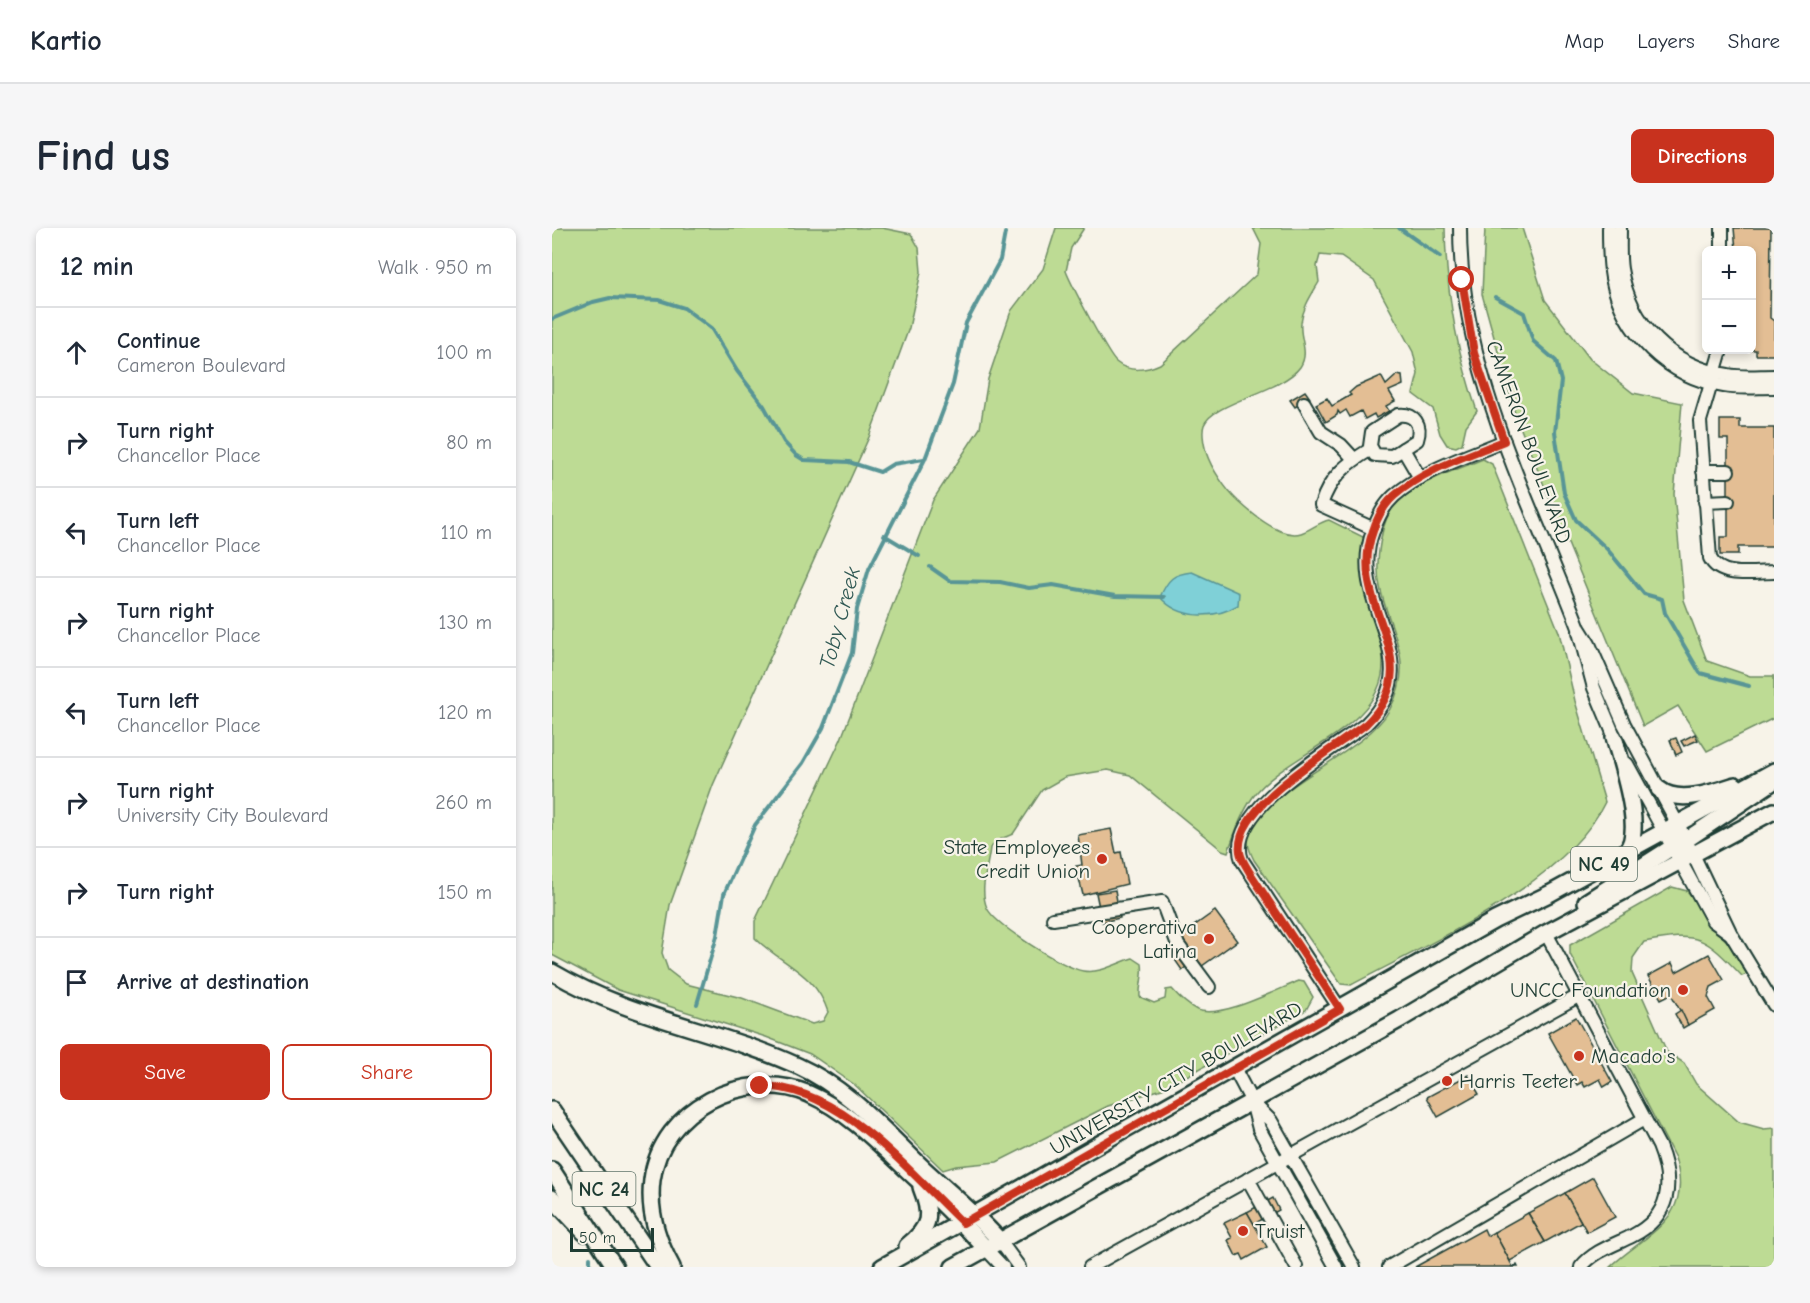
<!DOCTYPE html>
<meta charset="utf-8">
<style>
body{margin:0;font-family:"Comic Neue",sans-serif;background:#f6f6f7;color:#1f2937}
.controls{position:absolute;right:18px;top:18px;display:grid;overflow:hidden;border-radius:9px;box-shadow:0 3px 9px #0003}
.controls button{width:54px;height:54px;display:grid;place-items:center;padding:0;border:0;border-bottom:2px solid #e0e1e3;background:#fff;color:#1f2937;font:30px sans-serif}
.scale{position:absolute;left:18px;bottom:15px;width:84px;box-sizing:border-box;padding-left:6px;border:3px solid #1f3d34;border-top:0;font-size:16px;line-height:21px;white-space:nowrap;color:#1f3d34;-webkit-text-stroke:4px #f7f3e8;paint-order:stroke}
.stop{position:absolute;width:18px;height:18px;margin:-14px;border:4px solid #c8321e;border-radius:50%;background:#fff}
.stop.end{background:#c8321e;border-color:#fff;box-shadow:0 2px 6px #0008}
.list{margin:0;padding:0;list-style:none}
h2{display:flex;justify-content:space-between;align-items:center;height:78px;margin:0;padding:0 24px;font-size:26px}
h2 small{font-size:20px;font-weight:400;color:#747a83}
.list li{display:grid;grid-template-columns:39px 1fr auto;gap:18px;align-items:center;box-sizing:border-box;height:90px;padding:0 24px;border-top:2px solid #e0e1e3}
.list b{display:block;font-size:22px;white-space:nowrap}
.list p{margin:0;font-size:20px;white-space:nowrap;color:#747a83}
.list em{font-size:20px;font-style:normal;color:#747a83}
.actions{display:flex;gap:12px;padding:18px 24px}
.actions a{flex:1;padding:14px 0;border:2px solid #c8321e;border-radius:9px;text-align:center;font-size:21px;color:#c8321e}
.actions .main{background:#c8321e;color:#fff}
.icon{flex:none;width:33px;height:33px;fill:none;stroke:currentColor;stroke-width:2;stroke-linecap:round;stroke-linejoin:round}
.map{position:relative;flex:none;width:1222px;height:1039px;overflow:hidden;border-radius:9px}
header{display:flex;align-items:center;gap:36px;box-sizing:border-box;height:84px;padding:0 30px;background:#fff;border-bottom:2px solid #e0e1e3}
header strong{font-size:28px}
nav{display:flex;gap:33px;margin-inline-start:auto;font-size:21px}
.intro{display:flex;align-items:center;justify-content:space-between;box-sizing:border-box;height:144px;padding:0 36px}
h1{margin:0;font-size:42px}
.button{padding:15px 27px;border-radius:9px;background:#c8321e;color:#fff;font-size:21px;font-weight:700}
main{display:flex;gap:36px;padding:0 36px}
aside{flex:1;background:#fff;border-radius:9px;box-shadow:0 3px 9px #0003}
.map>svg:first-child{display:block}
.green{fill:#bddb94;stroke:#6e8c64;stroke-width:1.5}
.water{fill:#7fd0d7;stroke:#599596;stroke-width:1.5}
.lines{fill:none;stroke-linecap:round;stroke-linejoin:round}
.stream{stroke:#599596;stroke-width:4}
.building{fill:#e3be94;stroke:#1f3d34;stroke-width:1.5}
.minor-casing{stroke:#1f3d34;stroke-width:16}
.major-casing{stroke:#1f3d34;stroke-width:20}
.minor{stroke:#f7f3e8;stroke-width:12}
.major{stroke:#f7f3e8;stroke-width:15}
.route{stroke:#c8321e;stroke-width:8}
.poi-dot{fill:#c8321e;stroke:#f7f3e8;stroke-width:2}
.labels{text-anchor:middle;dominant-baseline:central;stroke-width:4.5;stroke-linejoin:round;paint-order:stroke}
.shield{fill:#f7f3e8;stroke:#60746a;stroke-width:1.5}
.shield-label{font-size:20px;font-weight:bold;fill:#1f3d34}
.street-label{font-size:21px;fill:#1f3d34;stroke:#f7f3e8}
.poi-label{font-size:21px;fill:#1f3d34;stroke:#f7f3e8;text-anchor:end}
.water-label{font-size:22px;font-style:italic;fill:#325a55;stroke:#f7f3e8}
</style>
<header>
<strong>Kartio</strong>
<nav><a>Map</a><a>Layers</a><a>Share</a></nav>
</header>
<div class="intro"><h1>Find us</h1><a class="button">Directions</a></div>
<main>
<aside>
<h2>12 min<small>Walk · 950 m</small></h2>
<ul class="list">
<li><svg class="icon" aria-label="ahead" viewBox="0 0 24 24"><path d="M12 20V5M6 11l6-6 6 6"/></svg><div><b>Continue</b><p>Cameron Boulevard</p></div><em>100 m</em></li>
<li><svg class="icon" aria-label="right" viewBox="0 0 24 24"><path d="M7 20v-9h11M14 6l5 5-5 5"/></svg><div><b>Turn right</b><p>Chancellor Place</p></div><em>80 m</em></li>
<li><svg class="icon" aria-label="left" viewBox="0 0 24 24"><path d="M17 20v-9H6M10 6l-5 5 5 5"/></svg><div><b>Turn left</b><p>Chancellor Place</p></div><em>110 m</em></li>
<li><svg class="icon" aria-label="right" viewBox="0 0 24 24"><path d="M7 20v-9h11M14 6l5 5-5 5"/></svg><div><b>Turn right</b><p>Chancellor Place</p></div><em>130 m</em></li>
<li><svg class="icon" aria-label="left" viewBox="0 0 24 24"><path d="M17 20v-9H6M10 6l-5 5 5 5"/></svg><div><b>Turn left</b><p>Chancellor Place</p></div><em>120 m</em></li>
<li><svg class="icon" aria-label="right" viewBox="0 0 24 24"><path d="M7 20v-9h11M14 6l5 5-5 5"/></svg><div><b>Turn right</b><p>University City Boulevard</p></div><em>260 m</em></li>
<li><svg class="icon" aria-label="right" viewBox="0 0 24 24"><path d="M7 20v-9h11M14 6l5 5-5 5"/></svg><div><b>Turn right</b></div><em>150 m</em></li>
<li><svg class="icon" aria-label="arrive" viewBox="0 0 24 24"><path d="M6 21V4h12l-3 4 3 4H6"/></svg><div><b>Arrive at destination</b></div></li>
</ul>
<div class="actions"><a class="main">Save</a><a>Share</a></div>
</aside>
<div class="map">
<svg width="1222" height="1039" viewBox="0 0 1222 1039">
<rect width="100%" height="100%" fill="#f7f3e8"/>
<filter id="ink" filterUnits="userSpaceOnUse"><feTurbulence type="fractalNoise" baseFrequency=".0167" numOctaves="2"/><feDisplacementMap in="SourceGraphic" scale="12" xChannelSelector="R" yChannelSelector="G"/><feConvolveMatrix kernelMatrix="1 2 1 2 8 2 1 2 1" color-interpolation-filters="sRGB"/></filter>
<g filter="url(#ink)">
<g class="green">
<path d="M 0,0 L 330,0 L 359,6 L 367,20 L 369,44 L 357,100 L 317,209 L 161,557 L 118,677 L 110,725 L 116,742 L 134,756 L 190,770 L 260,796 L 271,793 L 276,784 C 263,744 230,737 203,710 L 203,693 L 289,511 L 381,272 L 428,200 L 436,151 L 459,83 L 491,41 L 504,0 L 532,0 L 519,20 L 514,43 C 519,56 556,127 564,134 C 577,145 595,142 608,136 L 705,46 L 709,16 L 701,0 L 893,0 C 894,65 904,122 925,183 L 914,198 L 910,216 L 904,219 L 895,217 L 888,206 L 881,181 L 861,166 L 866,146 L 861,124 L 822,52 L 789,29 L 768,27 L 765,38 L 767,54 C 759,68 751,79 749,95 C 747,111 758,124 748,139 C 730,164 661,174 652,197 C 649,205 652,216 654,224 C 659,240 674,262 686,273 C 699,285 729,311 749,305 C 759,302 767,294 777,292 L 813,310 C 815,323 809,337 811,351 C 815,379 831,407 831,435 C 832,501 734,524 701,569 C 689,586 683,605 676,624 L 670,622 L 578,547 L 556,542 L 513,549 L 490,562 L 461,606 L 449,611 L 438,620 C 436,639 427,661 435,680 C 443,697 513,741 531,743 C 548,746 565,735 581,730 L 590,736 C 592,748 587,757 588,769 L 602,775 L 613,771 L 614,762 L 620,761 C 627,769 635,777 645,782 C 669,791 724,762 747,753 L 752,754 L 761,769 L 754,782 L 613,860 L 556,878 L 445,934 L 404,938 L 391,942 L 303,857 L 258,826 L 214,809 L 66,762 L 0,727 Z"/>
<path d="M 933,0 L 970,0 L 993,72 L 1038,131 L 1081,165 L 1130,175 L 1122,266 L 1132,372 L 1155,433 L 1198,448 L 1222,448 L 1222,490 L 1155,523 L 1126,478 L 1091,498 L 964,189 L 930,66 Z"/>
<path d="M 931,231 L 940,236 L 1007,404 L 1023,473 L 1053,574 C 1015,655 875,716 799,757 L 789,756 L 702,632 C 698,624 694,615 697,606 C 709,561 814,526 838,481 C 864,432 838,406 828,359 C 824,343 826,326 829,310 C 831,299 835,286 843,277 C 865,253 902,243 931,231 Z"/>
<path d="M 1120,659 L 1135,663 L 1143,672 L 1160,699 L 1184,722 L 1197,745 L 1190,748 C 1151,707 1147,704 1092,714 L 1081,730 L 1080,745 L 1115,824 L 1132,835 L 1144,856 L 1187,894 L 1212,901 L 1222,900 L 1222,1039 L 1058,1039 C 1094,1005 1143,991 1123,930 L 1018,726 L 1018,717 Z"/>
</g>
<path class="water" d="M 640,344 L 687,365 L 686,377 C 661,392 627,391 608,369 C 616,351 621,346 640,344 Z"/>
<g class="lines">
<g class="stream">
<path d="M 847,0 L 888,29"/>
<path d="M 943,69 L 972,85 L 981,113 L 1004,133 L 1009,153 L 1003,204 L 1012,265 L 1024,292 L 1055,321 L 1092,366 L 1110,371 L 1113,385 L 1148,445 L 1197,458"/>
<path d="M 0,91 L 41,74 L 58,70 L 107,72 L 132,80 L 159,100 L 185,143 L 212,178 L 232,214 L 244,227 L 252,232 L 297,234 L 328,244 L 341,236 L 372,231"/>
<path d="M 332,307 L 367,328"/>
<path d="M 378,339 L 398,353 L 448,354 L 477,360 L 501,357 L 563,368 L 612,369"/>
<path d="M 145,776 L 165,708 L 172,666 L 203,597 L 251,535 L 271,500 L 300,425 L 305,381 L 317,341 L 373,231 L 401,156 L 414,95 L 448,32 L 453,5"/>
<path d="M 38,1030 L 38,1039"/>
</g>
</g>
<g class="building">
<path d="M 1182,0 L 1219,0 L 1218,90 L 1222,93 L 1222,127 L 1204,127 L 1204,122 L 1189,122 L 1200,122 L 1200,22 L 1184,22 Z"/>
<path d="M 845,147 L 850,148 L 851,157 L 837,163 L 843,173 L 834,178 L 837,183 L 824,190 L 822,186 L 813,191 L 809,183 L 798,189 L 794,182 L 788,186 L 786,183 L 785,187 L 774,194 L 764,176 L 775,170 L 780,178 L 799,167 L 797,165 L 804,159 L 829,148 L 834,157 Z"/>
<path d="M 753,163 L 758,170 L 743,179 L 738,172 Z"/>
<path d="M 1168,192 L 1188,192 L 1188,200 L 1222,200 L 1222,319 L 1186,319 L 1186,327 L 1168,327 L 1168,309 L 1176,309 L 1176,211 L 1168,211 Z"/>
<path d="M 1143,506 L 1146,512 L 1132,518 L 1129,513 Z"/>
<path d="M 1124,510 L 1130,524 L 1124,527 L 1118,512 Z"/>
<path d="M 559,601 L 564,625 L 569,624 L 575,656 L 531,667 L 524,638 L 530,637 L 526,607 Z"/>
<path d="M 563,662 L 568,690 L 550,694 L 544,665 Z"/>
<path d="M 663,683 L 685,713 L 650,738 L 628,708 Z"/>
<path d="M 635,718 L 645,731 L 630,742 L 621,729 Z"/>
<path d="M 1157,726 L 1172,752 L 1159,759 L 1156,769 L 1163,782 L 1136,797 L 1119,766 L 1109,771 L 1096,748 L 1120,735 L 1124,744 Z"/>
<path d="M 1129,782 L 1136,797 L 1131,800 L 1123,786 Z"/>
<path d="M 1024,789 L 1060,854 L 1052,859 L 1048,851 L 1033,859 L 1030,854 L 1025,857 L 996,805 Z"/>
<path d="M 916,847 L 927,866 L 886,889 L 875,869 Z"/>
<path d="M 1041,949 L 1063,989 L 1035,1004 L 1013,965 Z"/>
<path d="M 1013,965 L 1029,994 L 993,1014 L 976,985 Z"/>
<path d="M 721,970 L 727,982 L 702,996 L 695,984 Z"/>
<path d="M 695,984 L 715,1019 L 692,1032 L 689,1026 L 684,1028 L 676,1012 L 680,1010 L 672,995 Z"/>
<path d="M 976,985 L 993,1014 L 958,1033 L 942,1004 Z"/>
<path d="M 932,1001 L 935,1008 L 942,1004 L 961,1039 L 965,1037 L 966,1039 L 863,1039 Z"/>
</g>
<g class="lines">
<defs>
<g id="minor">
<path d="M 908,0 C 908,143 977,269 1027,400 L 1037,416 L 1072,496 L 1129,602"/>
<path d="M 1057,0 C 1057,17 1057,34 1060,50 C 1071,106 1116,149 1172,158 C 1188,161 1205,159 1222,159"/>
<path d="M 1068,0 C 1068,14 1067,28 1069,41 C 1078,97 1120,139 1176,147 C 1191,150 1207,148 1222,148"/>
<path d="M 1170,0 L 1170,22"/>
<path d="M 1169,122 L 1148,193 L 1158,330 C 1168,351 1202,344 1222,344"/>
<path d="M 752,175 L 769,204 L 789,217 L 802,231"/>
<path d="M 846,187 C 863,185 870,197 865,212 L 840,228 L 823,227 L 818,218 L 820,204 Z"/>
<path d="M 819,221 C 794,236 778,249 769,277 L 822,301"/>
<path d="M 851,221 L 868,250"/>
<path d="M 1151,243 L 1176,243"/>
<path d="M 1153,274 L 1176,273"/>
<path d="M 1027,404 L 1042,460 L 1066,517"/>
<path d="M 1075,536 L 1161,693 L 1179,706"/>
<path d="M 1138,620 L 1179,706 L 1222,777"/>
<path d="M 501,691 L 610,674 L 626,717 L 657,759"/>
<path d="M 994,705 L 1107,918 C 1122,955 1119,988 1080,1008 C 1062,1017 1042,1023 1029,1039"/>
<path d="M 788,781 L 690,632 C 671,583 782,521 814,496 C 881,431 793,378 821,303 C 826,290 831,278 842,268 C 873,241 915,229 952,213"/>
<path d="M 682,840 L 700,874"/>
<path d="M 696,951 L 744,1038"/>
<path d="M 448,1013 L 467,1039"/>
<path d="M 434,1021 L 451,1039"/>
<path d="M 538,1039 L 1028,767"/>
<path d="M 784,1039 L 707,901 L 700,874 L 719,893 L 802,1039"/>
<path d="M 837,1039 L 1092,891"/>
</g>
<g id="major">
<path d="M 1062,509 C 1069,536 1094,605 1073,624"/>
<path d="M 1107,561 C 1126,577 1162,564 1183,557"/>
<path d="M 1126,626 L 1127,619 L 1134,612 L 1222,553"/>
<path d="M 1034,674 L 1122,618 L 1126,610 L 1126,596"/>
<path d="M 0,744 C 80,791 164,801 246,838 C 297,861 332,903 372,941 C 398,965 424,986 448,1013"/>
<path d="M 0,882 L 106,1039"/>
<path d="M 0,942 L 63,1039"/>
<path d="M 0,970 L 33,1005"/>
<path d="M 355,1018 C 379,999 380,987 369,959"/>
<path d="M 120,1039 C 105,1012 96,983 100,952 C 109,881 193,839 257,866 C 300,885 333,922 367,953 C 390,975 413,997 434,1021"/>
<path d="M 330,1039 L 943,692 L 999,665 L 1222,543"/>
<path d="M 401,1039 L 847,792 L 994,705 L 1222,583"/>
</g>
</defs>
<use href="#minor" class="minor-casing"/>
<use href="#major" class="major-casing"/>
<use href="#minor" class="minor"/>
<use href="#major" class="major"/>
</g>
</g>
<g class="lines" filter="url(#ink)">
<path class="route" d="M 208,858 C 289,858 356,943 411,995 L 788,781 L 698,645 C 694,638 689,631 688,624 C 681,578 782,521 814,496 C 881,431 793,379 821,303 C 825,290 831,278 842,268 C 873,241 915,228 952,213 L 922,125 L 910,52"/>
</g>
<g class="poi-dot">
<circle cx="550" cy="631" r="6"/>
<circle cx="657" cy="711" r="6"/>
<circle cx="1131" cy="762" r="6"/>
<circle cx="1027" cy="828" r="6"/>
<circle cx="895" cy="853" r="6"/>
<circle cx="691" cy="1003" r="6"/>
</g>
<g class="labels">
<g class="shield">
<rect x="1019" y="619" width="66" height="34" rx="4.5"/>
<rect x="20.5" y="944" width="63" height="34" rx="4.5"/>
</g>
<g class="shield-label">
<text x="1052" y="636">NC 49</text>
<text x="52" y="961">NC 24</text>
</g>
<g class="street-label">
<text transform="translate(977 214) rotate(70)">CAMERON BOULEVARD</text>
<text transform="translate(624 850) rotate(-30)">UNIVERSITY CITY BOULEVARD</text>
</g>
<g class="poi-label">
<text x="538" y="619">State Employees<tspan x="538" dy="24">Credit Union</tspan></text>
<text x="645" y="699">Cooperativa<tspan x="645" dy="24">Latina</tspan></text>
<text x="1119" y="762">UNCC Foundation</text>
<text x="1039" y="828" text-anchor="start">Macado's</text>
<text x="907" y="853" text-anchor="start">Harris Teeter</text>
<text x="703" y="1003" text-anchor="start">Truist</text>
</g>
<g class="water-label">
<text transform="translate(288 390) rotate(-75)">Toby Creek</text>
</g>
</g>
</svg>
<div class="controls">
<button>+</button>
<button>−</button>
</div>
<div class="scale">50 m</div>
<div class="stop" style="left:910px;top:52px"></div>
<div class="stop end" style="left:208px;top:858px"></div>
</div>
</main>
